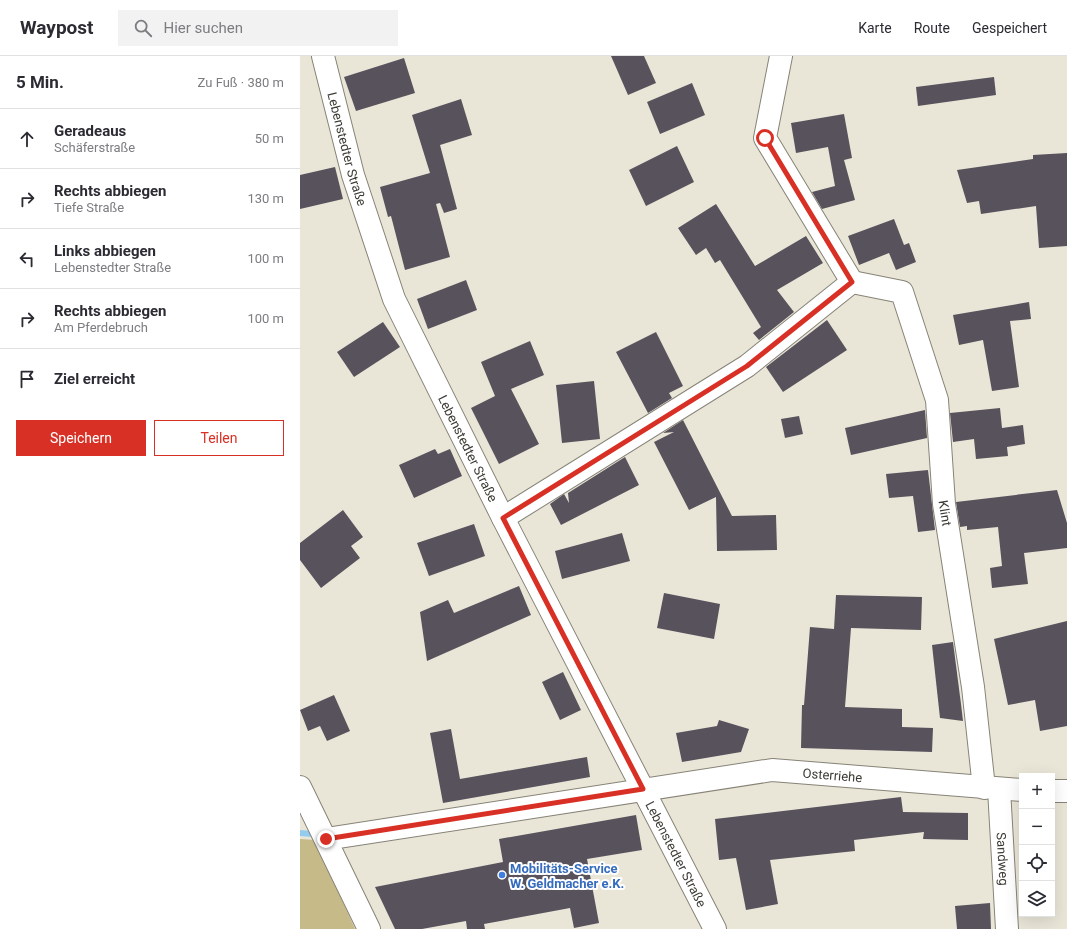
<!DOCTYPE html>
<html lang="de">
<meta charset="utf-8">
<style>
body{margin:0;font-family:Roboto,sans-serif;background:#f2f2f3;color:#2b2b33}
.controls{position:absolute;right:12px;bottom:12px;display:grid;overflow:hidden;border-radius:0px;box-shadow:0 4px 16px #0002}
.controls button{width:36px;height:36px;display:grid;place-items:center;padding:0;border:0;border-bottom:1px solid #e1e1e2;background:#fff;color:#2b2b33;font:20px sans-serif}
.stop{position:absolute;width:12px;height:12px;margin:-9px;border:3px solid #d93025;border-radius:50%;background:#fff}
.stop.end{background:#d93025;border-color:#fff;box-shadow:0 1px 4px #0008}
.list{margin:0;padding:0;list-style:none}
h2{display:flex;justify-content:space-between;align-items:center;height:52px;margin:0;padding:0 16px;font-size:17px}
h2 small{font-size:13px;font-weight:400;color:#7c7c81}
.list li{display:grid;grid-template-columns:26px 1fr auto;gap:12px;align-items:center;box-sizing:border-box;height:60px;padding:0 16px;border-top:1px solid #e1e1e2}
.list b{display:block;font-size:15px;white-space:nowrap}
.list p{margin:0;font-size:13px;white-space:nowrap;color:#7c7c81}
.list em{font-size:13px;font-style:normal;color:#7c7c81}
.actions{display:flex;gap:8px;padding:12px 16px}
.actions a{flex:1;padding:9px 0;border:1px solid #d93025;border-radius:0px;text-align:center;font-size:14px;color:#d93025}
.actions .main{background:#d93025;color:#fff}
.icon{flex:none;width:22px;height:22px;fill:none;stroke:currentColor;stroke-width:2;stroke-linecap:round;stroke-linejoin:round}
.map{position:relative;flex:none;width:767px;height:873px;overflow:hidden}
header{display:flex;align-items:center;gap:24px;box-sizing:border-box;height:56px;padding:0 20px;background:#fff;border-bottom:1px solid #e1e1e2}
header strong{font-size:19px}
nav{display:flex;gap:22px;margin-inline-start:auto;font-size:14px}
.search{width:280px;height:36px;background:#f2f2f3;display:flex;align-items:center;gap:10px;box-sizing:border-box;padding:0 14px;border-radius:0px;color:#7c7c81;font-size:15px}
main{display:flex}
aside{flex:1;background:#fff}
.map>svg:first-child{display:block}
.green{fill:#c7ba89}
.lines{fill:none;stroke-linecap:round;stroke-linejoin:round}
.stream{stroke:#93ccef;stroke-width:6}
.building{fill:#58525c}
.minor-casing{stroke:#878377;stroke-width:24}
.minor{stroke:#fff;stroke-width:22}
.route{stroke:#d93025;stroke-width:5}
.shop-dot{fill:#3f7fe0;stroke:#fff;stroke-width:1.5}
.labels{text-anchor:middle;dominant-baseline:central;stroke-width:4;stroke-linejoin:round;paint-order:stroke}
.street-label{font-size:13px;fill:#3c3b35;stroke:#fff}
.shop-label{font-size:13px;font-weight:bold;fill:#366cbe;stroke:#fff;text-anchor:start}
</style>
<header>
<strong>Waypost</strong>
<div class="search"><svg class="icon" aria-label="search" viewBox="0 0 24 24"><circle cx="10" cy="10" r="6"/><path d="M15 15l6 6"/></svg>Hier suchen</div>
<nav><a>Karte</a><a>Route</a><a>Gespeichert</a></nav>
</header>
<main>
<aside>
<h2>5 Min.<small>Zu Fuß · 380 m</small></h2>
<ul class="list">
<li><svg class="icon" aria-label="ahead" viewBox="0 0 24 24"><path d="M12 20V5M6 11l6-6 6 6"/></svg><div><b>Geradeaus</b><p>Schäferstraße</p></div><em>50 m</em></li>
<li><svg class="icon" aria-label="right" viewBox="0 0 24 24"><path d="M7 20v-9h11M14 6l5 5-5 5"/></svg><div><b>Rechts abbiegen</b><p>Tiefe Straße</p></div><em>130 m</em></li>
<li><svg class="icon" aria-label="left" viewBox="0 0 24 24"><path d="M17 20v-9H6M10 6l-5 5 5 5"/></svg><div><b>Links abbiegen</b><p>Lebenstedter Straße</p></div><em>100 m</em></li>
<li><svg class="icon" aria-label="right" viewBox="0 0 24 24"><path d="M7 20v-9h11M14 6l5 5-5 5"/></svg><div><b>Rechts abbiegen</b><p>Am Pferdebruch</p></div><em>100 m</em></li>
<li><svg class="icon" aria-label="arrive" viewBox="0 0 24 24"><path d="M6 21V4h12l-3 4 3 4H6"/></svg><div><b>Ziel erreicht</b></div></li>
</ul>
<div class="actions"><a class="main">Speichern</a><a>Teilen</a></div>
</aside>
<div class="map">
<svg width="767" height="873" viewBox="0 0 767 873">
<rect width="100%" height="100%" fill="#e9e6d8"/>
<path class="green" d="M 0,783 L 15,784 L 55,873 L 0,873 Z"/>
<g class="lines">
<path class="stream" d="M 0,777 L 12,778"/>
</g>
<g class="building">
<path d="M 311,0 L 344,0 L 356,27 L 328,39 Z"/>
<path d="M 104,2 L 115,37 L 56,55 L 44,21 Z"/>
<path d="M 694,21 L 696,39 L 618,50 L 616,31 Z"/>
<path d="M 392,27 L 405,59 L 360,78 L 347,46 Z"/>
<path d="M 161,43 L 172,79 L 140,89 L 157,153 L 144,157 L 140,147 L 136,148 L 150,201 L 105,214 L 91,160 L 88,161 L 80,131 L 130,117 L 112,59 Z"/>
<path d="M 544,58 L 552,102 L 544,104 L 555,144 L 522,153 L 512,136 L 535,130 L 528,91 L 496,97 L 491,67 Z"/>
<path d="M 377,90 L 394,126 L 346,150 L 329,114 Z"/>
<path d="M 767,97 L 767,190 L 739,192 L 736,150 L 681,158 L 679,145 L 667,147 L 657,114 L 733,103 L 733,99 Z"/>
<path d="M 35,111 L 43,143 L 0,153 L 0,119 Z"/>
<path d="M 416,148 L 455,210 L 506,180 L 523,207 L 477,234 L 494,256 L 459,284 L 453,277 L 461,271 L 420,204 L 415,207 L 406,192 L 396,199 L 378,172 Z"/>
<path d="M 594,163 L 604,189 L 609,187 L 616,206 L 596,214 L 589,197 L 559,209 L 548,180 Z"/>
<path d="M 166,224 L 177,254 L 128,273 L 117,243 Z"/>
<path d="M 729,246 L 731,263 L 710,265 L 719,331 L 692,335 L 683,284 L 659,289 L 653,259 Z"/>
<path d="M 527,264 L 547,294 L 483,336 L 466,311 Z"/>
<path d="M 83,266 L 100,291 L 54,321 L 37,296 Z"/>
<path d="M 356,276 L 383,330 L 369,337 L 372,342 L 348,357 L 316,296 Z"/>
<path d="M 230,285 L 244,319 L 211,333 L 239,388 L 199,408 L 171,352 L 195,340 L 181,306 Z"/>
<path d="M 294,325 L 300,383 L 262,387 L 256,329 Z"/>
<path d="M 700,352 L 702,372 L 723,369 L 725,388 L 707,391 L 708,400 L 676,403 L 674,383 L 653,386 L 650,357 Z"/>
<path d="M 625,354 L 627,382 L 551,399 L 545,372 Z"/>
<path d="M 499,360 L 503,378 L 485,382 L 481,363 Z"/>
<path d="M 383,364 L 432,460 L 476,459 L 477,494 L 417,495 L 416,441 L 389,454 L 354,386 L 374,376 L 363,377 Z"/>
<path d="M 135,393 L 138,398 L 150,393 L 162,420 L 114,442 L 99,409 Z"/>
<path d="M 325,401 L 339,429 L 261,469 L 250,448 L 264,438 L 269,447 L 268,437 Z"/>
<path d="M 628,414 L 635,474 L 618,476 L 613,440 L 589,442 L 586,418 Z"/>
<path d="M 757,434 L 767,467 L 767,492 L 724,497 L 728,528 L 692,532 L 690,512 L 702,510 L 698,471 L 667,474 L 667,470 L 660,471 L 656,446 Z"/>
<path d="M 43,454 L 63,481 L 51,490 L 60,502 L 21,532 L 0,504 L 0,487 Z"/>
<path d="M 174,468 L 185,500 L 129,520 L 117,487 Z"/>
<path d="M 322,477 L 330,505 L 262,523 L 255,495 Z"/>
<path d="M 219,530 L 231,559 L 127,605 L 120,556 L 148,544 L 154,557 Z"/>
<path d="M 364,537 L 420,548 L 414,583 L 357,572 Z"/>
<path d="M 536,539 L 622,541 L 621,574 L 551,572 L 545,651 L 602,653 L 602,671 L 633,672 L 632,696 L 501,692 L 502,649 L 504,649 L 510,571 L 534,573 Z"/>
<path d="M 767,565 L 767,670 L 740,675 L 735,644 L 708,649 L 694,583 Z"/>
<path d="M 653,586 L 661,648 L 663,665 L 640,662 L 632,589 Z"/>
<path d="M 263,616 L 281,654 L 260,664 L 242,626 Z"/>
<path d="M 34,639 L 50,675 L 27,685 L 20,670 L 8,675 L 0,654 Z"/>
<path d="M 419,664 L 449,673 L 441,696 L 382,706 L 376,677 L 417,670 Z"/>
<path d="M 151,673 L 160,723 L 287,701 L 290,721 L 143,747 L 130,677 Z"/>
<path d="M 601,741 L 603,756 L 668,757 L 668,784 L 623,783 L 624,776 L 554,784 L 555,795 L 470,804 L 478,848 L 446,854 L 436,802 L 419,804 L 415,763 Z"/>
<path d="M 336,759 L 342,794 L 287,803 L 299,867 L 274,872 L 270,852 L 184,868 L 185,873 L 167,873 L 166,865 L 122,873 L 95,873 L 75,831 L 203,806 L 199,783 Z"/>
<path d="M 690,847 L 691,873 L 657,873 L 655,850 Z"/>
</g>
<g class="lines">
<defs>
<g id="minor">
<path id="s1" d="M 23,0 L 53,119 L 94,243 L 203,462 L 415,873"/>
<path d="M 481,0 L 465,82 L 552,226"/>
<path id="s2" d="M 552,226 L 602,236 L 637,344 L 644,448 L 673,631 L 684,732"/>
<path d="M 203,462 L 447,310 L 552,226"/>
<path d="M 0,731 L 69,873"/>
<path id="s3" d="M 699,733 L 707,873"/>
<path d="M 752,735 L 767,735"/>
<path id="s4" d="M 26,783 L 472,714 L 722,734"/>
</g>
</defs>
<use href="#minor" class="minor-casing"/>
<use href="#minor" class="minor"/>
</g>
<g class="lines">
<path class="route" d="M 26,783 L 343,733 L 203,462 L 447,310 L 552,226 L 465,82"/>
</g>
<circle class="shop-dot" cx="202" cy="819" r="4"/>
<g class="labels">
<g class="street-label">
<text stroke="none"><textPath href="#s1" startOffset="96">Lebenstedter Straße</textPath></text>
<text stroke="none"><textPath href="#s1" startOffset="420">Lebenstedter Straße</textPath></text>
<text stroke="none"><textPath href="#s2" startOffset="278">Klint</textPath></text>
<text stroke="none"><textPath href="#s4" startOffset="512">Osterriehe</textPath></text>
<text stroke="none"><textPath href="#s1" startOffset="876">Lebenstedter Straße</textPath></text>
<text stroke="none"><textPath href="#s3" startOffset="70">Sandweg</textPath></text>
</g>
<g class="shop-label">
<text x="210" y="812">Mobilitäts-Service<tspan x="210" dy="15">W. Geldmacher e.K.</tspan></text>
</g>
</g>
</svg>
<div class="controls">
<button>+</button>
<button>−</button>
<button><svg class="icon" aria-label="locate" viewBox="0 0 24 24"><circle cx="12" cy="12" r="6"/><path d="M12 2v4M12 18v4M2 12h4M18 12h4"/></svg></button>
<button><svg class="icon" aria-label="layers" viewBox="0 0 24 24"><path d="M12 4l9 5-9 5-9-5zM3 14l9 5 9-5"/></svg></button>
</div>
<div class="stop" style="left:465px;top:82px"></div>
<div class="stop end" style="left:26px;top:783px"></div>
</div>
</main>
